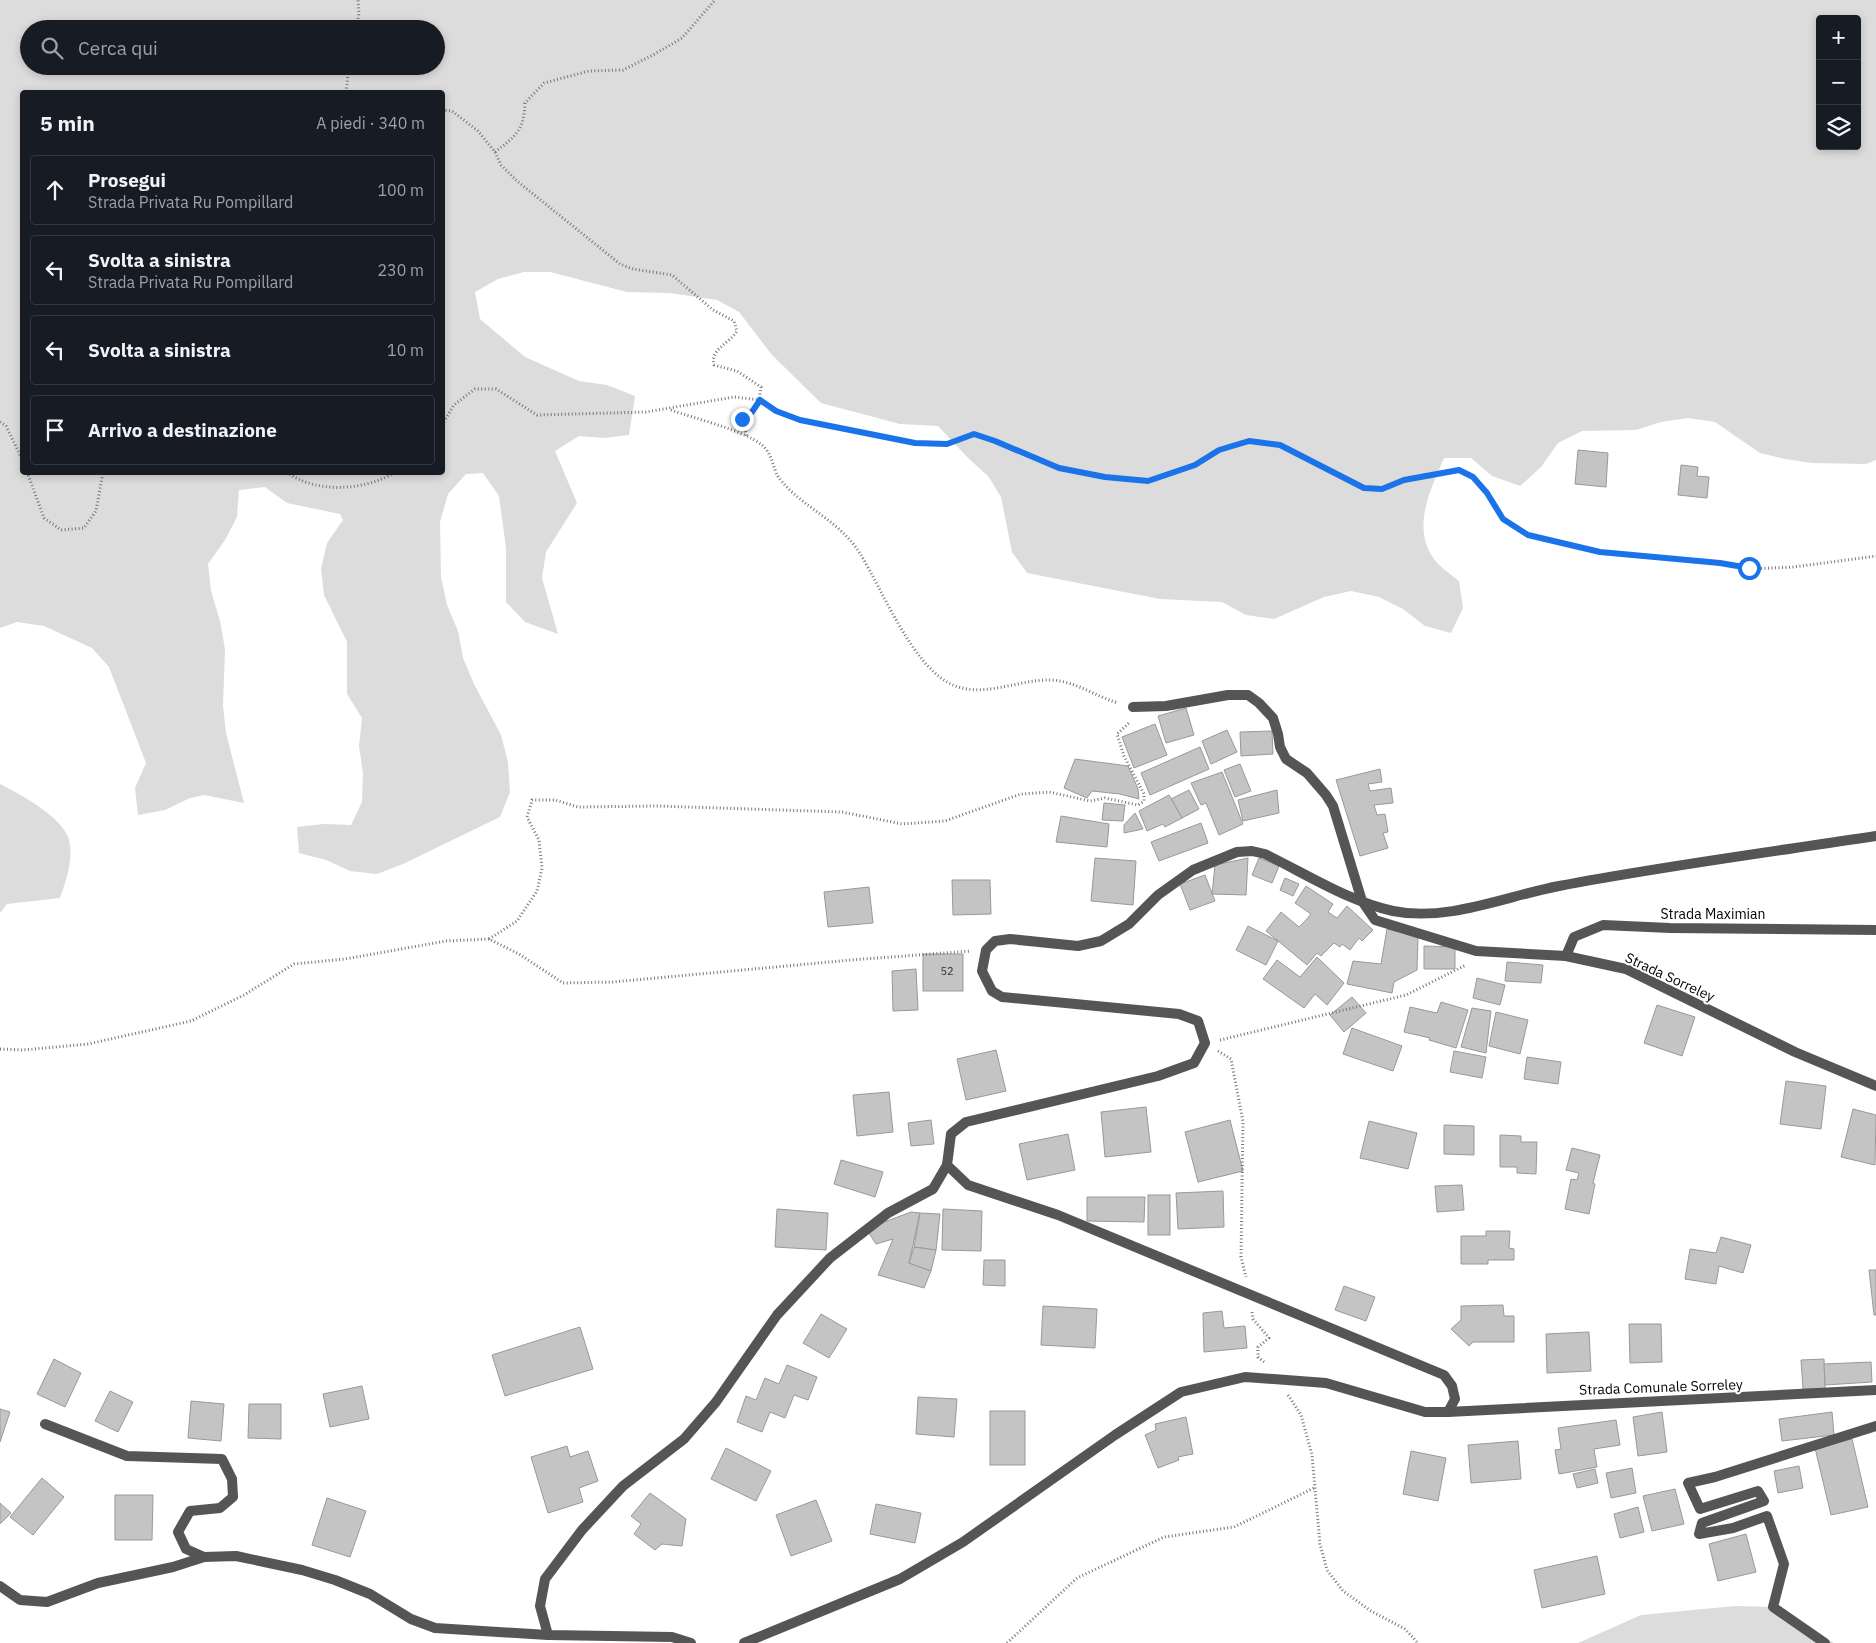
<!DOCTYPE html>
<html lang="it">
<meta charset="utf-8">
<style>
body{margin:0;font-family:"IBM Plex Sans",sans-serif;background:#242831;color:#f1f3f6}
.controls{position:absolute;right:15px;top:15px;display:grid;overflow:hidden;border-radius:5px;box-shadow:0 2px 8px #0003}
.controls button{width:45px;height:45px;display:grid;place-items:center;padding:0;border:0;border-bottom:1px solid #363941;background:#171b24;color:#f1f3f6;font:25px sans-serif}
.stop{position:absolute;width:15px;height:15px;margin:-11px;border:4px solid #1a73e8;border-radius:50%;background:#fff}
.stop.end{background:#1a73e8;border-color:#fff;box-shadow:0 1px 5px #0008}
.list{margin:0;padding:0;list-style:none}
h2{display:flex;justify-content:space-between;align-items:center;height:65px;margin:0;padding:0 20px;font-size:21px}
h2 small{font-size:16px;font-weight:400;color:#9ea1a6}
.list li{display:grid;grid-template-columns:32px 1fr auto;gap:15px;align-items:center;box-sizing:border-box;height:70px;margin:0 10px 10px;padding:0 10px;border:1px solid #363941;border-radius:5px}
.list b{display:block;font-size:19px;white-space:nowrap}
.list p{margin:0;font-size:16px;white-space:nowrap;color:#9ea1a6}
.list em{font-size:16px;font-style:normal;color:#9ea1a6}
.icon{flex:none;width:28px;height:28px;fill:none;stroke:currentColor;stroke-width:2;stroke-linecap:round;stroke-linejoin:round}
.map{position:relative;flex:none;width:1876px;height:1643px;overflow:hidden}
.search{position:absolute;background:#171b24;box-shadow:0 2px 8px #0003;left:20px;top:20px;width:425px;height:55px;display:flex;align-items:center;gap:12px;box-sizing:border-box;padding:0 18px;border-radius:28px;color:#9ea1a6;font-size:19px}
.panel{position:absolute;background:#171b24;box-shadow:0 2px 8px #0003;left:20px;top:90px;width:425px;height:385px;border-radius:5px}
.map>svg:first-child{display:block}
.green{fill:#dcdcdc;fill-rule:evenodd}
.building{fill:#c4c4c4;stroke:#999}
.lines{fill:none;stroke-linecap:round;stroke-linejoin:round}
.path{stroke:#777;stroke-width:3;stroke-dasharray:1 2.5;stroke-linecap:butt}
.service{stroke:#555;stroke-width:10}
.minor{stroke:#555;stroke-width:10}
.tertiary{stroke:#555;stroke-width:10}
.route{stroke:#1a73e8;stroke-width:6}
.labels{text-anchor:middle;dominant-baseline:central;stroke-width:4;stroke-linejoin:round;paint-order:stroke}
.number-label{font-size:11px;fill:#313131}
.street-label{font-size:14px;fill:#000;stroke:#fff}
</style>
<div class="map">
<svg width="1876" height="1643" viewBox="0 0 1876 1643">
<rect width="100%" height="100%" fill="#fff"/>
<g class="green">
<path d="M 0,0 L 1876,0 L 1876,460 L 1866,464 L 1812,463 L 1785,459 L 1760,453 L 1715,422 L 1688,418 L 1661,422 L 1636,430 L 1582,431 L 1558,443 L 1541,467 L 1520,486 L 1492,476 L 1471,458 L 1444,458 C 1430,491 1409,532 1438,564 C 1444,570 1452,575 1459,581 L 1463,608 L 1451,633 L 1425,626 L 1403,609 L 1379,597 L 1351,591 L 1324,597 L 1274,619 L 1246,615 L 1222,602 L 1160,599 L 1027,573 L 1012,552 L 1001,497 L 988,476 L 968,458 L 938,426 L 900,424 L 821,403 L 772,355 L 739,312 L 717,300 L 670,293 L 627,292 L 550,272 L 524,272 L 498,279 L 475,292 L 480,319 L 525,357 L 579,381 L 607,385 L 635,396 L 629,435 L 604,438 L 579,436 L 555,451 L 577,503 L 546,552 L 542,578 L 558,634 L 525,622 L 506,602 L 506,548 L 499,496 L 483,473 L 466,474 L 448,494 L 440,522 L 441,577 L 447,605 L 458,631 L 463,658 L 474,684 L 501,735 L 508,762 L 510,792 L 500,817 L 403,864 L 377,874 L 350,871 L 326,860 L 299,853 L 297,827 L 324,824 L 351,825 L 362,802 L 363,773 L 359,746 L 362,718 L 347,694 L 347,642 L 324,595 L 321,569 L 327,543 L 343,520 L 340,514 L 287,503 L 265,487 L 239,490 L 237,517 L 225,540 L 208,564 L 211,591 L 220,621 L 225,649 L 223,706 L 226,733 L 244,803 L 204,795 L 190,798 L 165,810 L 138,815 L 135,788 L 146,763 L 109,667 L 92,648 L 44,626 L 17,622 L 0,628 ZM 1820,19 L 1857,19 L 1857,146 L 1820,146 ZM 29,29 L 436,29 L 436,66 L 29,66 ZM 22,92 L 442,92 L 442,472 L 22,472 Z"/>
<path d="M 0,784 C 20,794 69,820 70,845 C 72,864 66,880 60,898 L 7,904 L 0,913 Z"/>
<path d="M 1735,1606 L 1773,1607 L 1834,1643 L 1578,1643 L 1641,1615 Z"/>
</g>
<g class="building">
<path d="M 1578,450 L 1608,453 L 1606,487 L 1575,484 Z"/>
<path d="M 1681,465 L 1698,467 L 1697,476 L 1709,477 L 1707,498 L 1678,495 Z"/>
<path d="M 1186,708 L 1194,735 L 1166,743 L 1158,716 Z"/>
<path d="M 1155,724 L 1167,755 L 1134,768 L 1122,737 Z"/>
<path d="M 1227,730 L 1237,752 L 1211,764 L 1202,741 Z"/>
<path d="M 1272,731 L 1273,754 L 1241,756 L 1240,732 Z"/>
<path d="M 1200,747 L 1209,769 L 1150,795 L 1141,773 Z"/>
<path d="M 1075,759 L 1128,766 L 1138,789 L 1139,799 L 1120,794 L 1092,791 L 1087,798 L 1064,788 Z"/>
<path d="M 1240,764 L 1251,791 L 1235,797 L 1224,770 Z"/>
<path d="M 1380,769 L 1382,782 L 1368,784 L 1370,791 L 1391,788 L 1393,803 L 1374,805 L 1377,815 L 1385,814 L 1388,832 L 1383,833 L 1388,848 L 1360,856 L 1336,780 Z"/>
<path d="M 1222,772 L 1243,824 L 1219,835 L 1206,803 L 1201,805 L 1191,783 Z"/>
<path d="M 1189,790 L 1199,809 L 1182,818 L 1171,799 Z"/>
<path d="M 1277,790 L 1279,813 L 1243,821 L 1238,800 Z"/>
<path d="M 1169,795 L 1182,818 L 1165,827 L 1163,824 L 1147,831 L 1139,811 Z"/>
<path d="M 1104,803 L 1125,805 L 1123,821 L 1102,820 Z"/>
<path d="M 1135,813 L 1143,829 L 1124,833 L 1124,825 Z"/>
<path d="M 1061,816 L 1109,824 L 1107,847 L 1056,842 Z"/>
<path d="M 1201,823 L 1208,843 L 1159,861 L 1151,842 Z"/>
<path d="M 1095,858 L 1136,861 L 1133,905 L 1091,901 Z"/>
<path d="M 1248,858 L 1246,895 L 1212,894 L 1215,865 Z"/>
<path d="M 1259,858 L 1279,866 L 1272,883 L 1252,875 Z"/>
<path d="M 1205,875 L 1215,901 L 1190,910 L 1180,884 Z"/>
<path d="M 1285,878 L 1299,884 L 1293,896 L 1280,890 Z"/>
<path d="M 952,880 L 990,880 L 991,914 L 953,915 Z"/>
<path d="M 1306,886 L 1333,904 L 1328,912 L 1337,918 L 1347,906 L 1373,930 L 1362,941 L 1359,938 L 1350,950 L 1342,944 L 1340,947 L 1334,943 L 1321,956 L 1317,953 L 1307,965 L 1266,931 L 1281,912 L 1299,927 L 1306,920 L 1311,914 L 1295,903 Z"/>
<path d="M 869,887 L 873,923 L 828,927 L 824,892 Z"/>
<path d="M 1248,926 L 1278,941 L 1266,965 L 1236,950 Z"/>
<path d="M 1387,929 L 1418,936 L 1417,970 L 1394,982 L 1392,993 L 1347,984 L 1353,961 L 1381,964 Z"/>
<path d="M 1424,946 L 1455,947 L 1455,969 L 1424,969 Z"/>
<rect x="923" y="954" width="40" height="37"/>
<path d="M 1317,957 L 1344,983 L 1327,1005 L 1315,994 L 1304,1008 L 1263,979 L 1277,960 L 1300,977 Z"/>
<path d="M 1507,962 L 1543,965 L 1541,983 L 1505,981 Z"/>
<path d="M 916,969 L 918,1010 L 893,1011 L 892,971 Z"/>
<path d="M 1477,978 L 1505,985 L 1500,1005 L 1473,998 Z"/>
<path d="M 1352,997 L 1366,1013 L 1344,1032 L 1330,1015 Z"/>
<path d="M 1441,1002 L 1468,1010 L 1456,1048 L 1429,1040 L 1430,1038 L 1404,1032 L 1410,1007 L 1437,1013 Z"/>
<path d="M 1657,1005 L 1695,1017 L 1682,1056 L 1644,1043 Z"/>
<path d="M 1472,1008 L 1491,1011 L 1486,1053 L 1461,1047 Z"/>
<path d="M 1496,1012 L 1528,1020 L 1520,1054 L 1489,1046 Z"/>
<path d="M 1352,1028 L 1402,1046 L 1393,1071 L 1343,1054 Z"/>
<path d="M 996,1050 L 1006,1091 L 966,1100 L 957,1059 Z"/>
<path d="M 1454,1051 L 1486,1057 L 1482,1078 L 1450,1072 Z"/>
<path d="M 1527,1057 L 1561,1062 L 1558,1084 L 1524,1079 Z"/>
<path d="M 1786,1081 L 1826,1086 L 1821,1129 L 1780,1124 Z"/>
<path d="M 889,1092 L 893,1132 L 857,1136 L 853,1095 Z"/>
<path d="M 1146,1107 L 1151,1152 L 1105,1157 L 1101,1112 Z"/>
<path d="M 1853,1109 L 1876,1115 L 1875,1165 L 1841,1157 Z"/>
<path d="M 931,1120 L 934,1144 L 911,1146 L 908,1123 Z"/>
<path d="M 1230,1120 L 1243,1171 L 1198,1182 L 1185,1132 Z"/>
<path d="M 1369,1121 L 1417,1133 L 1408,1169 L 1360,1158 Z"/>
<path d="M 1444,1125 L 1474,1126 L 1474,1155 L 1444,1154 Z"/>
<path d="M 1068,1134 L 1075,1170 L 1027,1180 L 1019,1144 Z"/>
<path d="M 1500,1135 L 1521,1136 L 1521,1142 L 1537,1142 L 1536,1174 L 1517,1173 L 1517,1167 L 1500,1167 Z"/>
<path d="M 1572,1148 L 1600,1155 L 1593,1183 L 1595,1184 L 1589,1214 L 1565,1209 L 1571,1179 L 1577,1180 L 1579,1173 L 1566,1170 Z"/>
<path d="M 841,1160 L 883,1172 L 875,1197 L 834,1184 Z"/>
<path d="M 1462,1185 L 1464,1210 L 1437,1212 L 1435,1186 Z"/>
<path d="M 1223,1191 L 1224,1227 L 1178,1229 L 1176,1193 Z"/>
<rect x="1148" y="1195" width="22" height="40"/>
<path d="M 1087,1197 L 1145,1197 L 1144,1222 L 1087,1221 Z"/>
<path d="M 777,1209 L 828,1213 L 826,1250 L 775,1247 Z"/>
<path d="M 943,1209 L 982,1211 L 981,1251 L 942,1250 Z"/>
<path d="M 911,1212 L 920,1213 L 909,1263 L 931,1271 L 924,1288 L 878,1275 L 893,1239 L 876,1244 L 869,1233 L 879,1224 Z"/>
<path d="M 920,1213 L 940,1214 L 936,1250 L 914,1247 Z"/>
<path d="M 1486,1231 L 1510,1231 L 1509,1248 L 1514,1249 L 1514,1260 L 1488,1260 L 1488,1264 L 1461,1264 L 1461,1236 L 1486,1236 Z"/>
<path d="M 1721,1237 L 1751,1245 L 1743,1273 L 1719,1266 L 1716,1284 L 1685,1279 L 1690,1249 L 1716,1253 Z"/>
<path d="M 914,1247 L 936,1250 L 931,1271 L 909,1263 Z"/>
<path d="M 984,1260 L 1005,1260 L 1005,1286 L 983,1285 Z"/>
<path d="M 1869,1270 L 1876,1270 L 1876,1315 L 1874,1315 Z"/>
<path d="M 1344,1286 L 1375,1297 L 1366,1321 L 1335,1310 Z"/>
<path d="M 1503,1305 L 1504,1316 L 1514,1316 L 1514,1342 L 1473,1342 L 1469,1346 L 1451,1329 L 1461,1320 L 1461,1306 Z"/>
<path d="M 1043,1306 L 1097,1309 L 1095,1348 L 1041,1345 Z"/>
<path d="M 1222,1311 L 1224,1328 L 1245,1326 L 1247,1348 L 1204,1352 L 1203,1313 Z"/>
<path d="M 821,1314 L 847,1329 L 829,1358 L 803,1343 Z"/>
<path d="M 1629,1324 L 1661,1324 L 1662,1362 L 1630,1363 Z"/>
<path d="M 580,1327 L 593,1369 L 505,1396 L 492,1355 Z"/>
<path d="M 1589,1332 L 1591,1371 L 1547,1373 L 1546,1334 Z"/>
<path d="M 54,1359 L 81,1373 L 65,1407 L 37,1394 Z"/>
<path d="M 1824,1359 L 1825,1389 L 1803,1389 L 1801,1360 Z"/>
<path d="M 1871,1362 L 1872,1382 L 1825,1385 L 1824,1364 Z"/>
<path d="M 787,1365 L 817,1377 L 808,1400 L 794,1395 L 785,1418 L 770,1412 L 762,1432 L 737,1422 L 746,1396 L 756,1400 L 765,1378 L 779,1384 Z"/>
<path d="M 362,1386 L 369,1419 L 330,1427 L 323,1394 Z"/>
<path d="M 110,1391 L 133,1402 L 118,1432 L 95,1421 Z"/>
<path d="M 918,1397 L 957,1399 L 954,1437 L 916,1434 Z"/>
<path d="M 191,1401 L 224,1404 L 221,1441 L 188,1438 Z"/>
<path d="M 249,1404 L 281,1404 L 281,1439 L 248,1438 Z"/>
<path d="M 0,1409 L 10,1412 L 0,1442 Z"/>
<rect x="990" y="1411" width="35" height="54"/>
<path d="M 1662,1412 L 1667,1452 L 1638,1456 L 1633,1417 Z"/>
<path d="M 1832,1412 L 1834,1435 L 1782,1441 L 1779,1419 Z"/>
<path d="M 1186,1417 L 1193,1454 L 1178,1457 L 1179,1460 L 1158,1468 L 1145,1435 L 1156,1430 L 1155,1424 Z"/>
<path d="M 1616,1420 L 1620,1445 L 1594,1449 L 1597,1467 L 1559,1474 L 1555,1450 L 1561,1449 L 1558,1428 Z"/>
<path d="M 1852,1439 L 1868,1507 L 1831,1515 L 1815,1448 Z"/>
<path d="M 1518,1441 L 1521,1479 L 1471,1483 L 1468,1445 Z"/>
<path d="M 567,1446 L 570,1457 L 588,1451 L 598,1481 L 579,1488 L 583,1502 L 548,1513 L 531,1457 Z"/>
<path d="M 726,1448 L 771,1471 L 756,1501 L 711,1479 Z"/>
<path d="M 1411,1451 L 1446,1458 L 1438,1501 L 1403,1494 Z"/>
<path d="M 1799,1466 L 1803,1488 L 1778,1493 L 1774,1471 Z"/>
<path d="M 1632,1468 L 1636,1493 L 1611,1498 L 1606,1473 Z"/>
<path d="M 1595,1469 L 1598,1483 L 1577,1488 L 1573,1474 Z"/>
<path d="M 42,1478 L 64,1497 L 33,1535 L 10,1517 Z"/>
<path d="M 1675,1489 L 1684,1524 L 1652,1531 L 1643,1496 Z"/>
<path d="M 650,1493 L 686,1519 L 682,1546 L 662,1544 L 655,1550 L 634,1534 L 641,1524 L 631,1516 Z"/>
<path d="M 115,1495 L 153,1495 L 152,1540 L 115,1540 Z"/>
<path d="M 327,1498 L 366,1511 L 350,1557 L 312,1545 Z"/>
<path d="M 816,1500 L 832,1541 L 791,1556 L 776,1515 Z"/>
<path d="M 0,1503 L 11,1513 L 0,1524 Z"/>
<path d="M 876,1504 L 921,1513 L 915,1543 L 870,1534 Z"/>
<path d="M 1638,1507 L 1644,1532 L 1620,1538 L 1614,1514 Z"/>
<path d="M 1746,1534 L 1756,1572 L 1718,1581 L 1709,1544 Z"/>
<path d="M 1597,1556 L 1605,1594 L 1542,1608 L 1534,1570 Z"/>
</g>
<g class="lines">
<g class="path">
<path d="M 356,29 L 359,13 L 358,0"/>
<path d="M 346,92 L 349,66"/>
<path d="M 442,110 L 452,111 L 478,131 L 495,152 L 501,165 L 517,181 L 620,264 L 633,269 L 672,275 L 713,310 L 734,321 L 737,331 C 728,345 710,349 714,365 L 737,371 L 761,387 L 758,405 L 742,419 L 747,437"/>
<path d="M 495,152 C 516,136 524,130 525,103 L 544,83 L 589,71 L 623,70 L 653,55 L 682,38 L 715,0"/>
<path d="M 671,410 C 696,419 743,430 762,445 C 773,454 773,470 779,478 C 802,508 839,519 861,555 C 883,592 911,661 947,682 C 980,701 1017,679 1051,680 C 1075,681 1095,696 1118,703"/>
<path d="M 0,422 L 6,426 L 22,459"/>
<path d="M 442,425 L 454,405 L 475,389 L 496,389 L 537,415 L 646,412 L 734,397 L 760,400 L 776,411 L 800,420 L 915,443 L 947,443 L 974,434 L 995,441 L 1059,468 L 1105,477 L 1148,481 L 1195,465 L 1219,450 L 1249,441 L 1280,445 L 1364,488 L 1382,489 L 1405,480 L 1459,470 L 1473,477 L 1487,493 L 1503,519 L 1528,535 L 1600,552 L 1720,563 L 1749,569 L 1794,567 L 1876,556"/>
<path d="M 27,472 L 44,518 L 61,530 L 84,528 L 96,511 L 103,472"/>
<path d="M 287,472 C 315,494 366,491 395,472"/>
<path d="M 489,939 L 517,921 L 537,891 L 542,868 L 539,840 L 527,817 L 532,800 L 555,800 L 578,807 L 657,806 L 842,812 L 902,824 L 945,821 L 1021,794 L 1049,792 L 1090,801 L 1105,798 L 1138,805 L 1144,801 L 1144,794 L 1124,756 L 1117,734 L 1130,722"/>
<path d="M 1220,1040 L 1406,995 L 1466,965"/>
<path d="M 0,1049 L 23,1050 L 88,1044 L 191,1021 L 244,995 L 294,964 L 345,959 L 446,941 L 489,939 L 519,954 L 563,983 L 613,982 L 851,960 L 971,951"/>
<path d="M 1218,1051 L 1231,1059 L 1243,1122 L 1241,1257 L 1246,1277"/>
<path d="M 1252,1312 L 1253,1319 L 1269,1338 L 1258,1347 L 1258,1357 L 1264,1362"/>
<path d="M 1288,1395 L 1301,1415 L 1312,1455 L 1320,1544 L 1327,1570 L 1343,1591 L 1371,1611 L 1405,1629 L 1418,1643"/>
<path d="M 1007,1643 L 1077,1578 L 1164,1537 L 1234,1527 L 1314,1488"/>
</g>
<path class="service" d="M 1133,707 L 1166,706 L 1228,695 L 1248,695 L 1259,703 L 1273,718 L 1278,734 L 1280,747 L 1286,759 L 1307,773 L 1326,795 L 1333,806 L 1362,901"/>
<g class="minor">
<path d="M 1362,901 L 1375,920 L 1476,951 L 1566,956 L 1626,969 L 1795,1052 L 1876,1086"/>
<path d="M 1566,956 L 1574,937 L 1603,925 L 1670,928 L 1876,930"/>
<path d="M 1448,1412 L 1876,1390"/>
<path d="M 45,1424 L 127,1456 L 222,1459 L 232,1479 L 233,1497 L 220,1508 L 190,1511 L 178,1532 L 186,1549 L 204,1557"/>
<path d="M 0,1586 L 20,1600 L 47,1602 L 98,1583 L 173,1567 L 204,1557 L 236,1556 L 302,1570 L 335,1580 L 370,1594 L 411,1619 L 435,1628 L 548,1635 L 672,1637 L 691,1643"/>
<path d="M 548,1635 L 540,1606 L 545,1579 L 582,1530 L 623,1486 L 684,1439 L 716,1402 L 777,1315 L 830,1258 L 888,1213 L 933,1189 L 947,1165"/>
<path d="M 1825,1643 L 1773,1607 L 1784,1564 L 1767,1516 L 1733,1528 L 1699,1534 L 1702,1523 L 1764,1501 L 1758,1491 L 1700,1509 L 1688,1483 L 1715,1477 L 1876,1426"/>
</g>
<path class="tertiary" d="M 744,1643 L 900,1579 L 963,1542 L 1115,1435 L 1181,1392 L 1245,1377 L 1326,1383 L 1425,1412 L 1448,1412 L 1455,1399 L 1452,1386 L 1444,1375 L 1058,1215 L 968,1185 L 947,1165 L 951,1134 L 966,1122 L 1158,1076 L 1194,1063 L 1205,1043 L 1198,1021 L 1179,1014 L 1002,997 L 992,991 L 982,971 L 986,950 L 995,941 L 1010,939 L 1078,946 L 1101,941 L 1129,924 L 1158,895 L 1193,870 L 1237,852 L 1252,851 L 1265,854 C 1306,874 1348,901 1393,911 C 1448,922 1506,896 1559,886 C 1663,866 1771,852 1876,836"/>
</g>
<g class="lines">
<path class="route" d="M 742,419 L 752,412 L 760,400 L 776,411 L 800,420 L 915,443 L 947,444 L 974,434 L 995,441 L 1059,468 L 1105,477 L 1148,481 L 1195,465 L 1219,450 L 1249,441 L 1280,445 L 1364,488 L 1382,489 L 1404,480 L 1459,470 L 1473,477 L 1487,493 L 1503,519 L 1528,535 L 1600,552 L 1720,563 L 1749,568"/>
</g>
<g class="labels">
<g class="number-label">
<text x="947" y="971">52</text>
</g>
<g class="street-label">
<text x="1713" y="914">Strada Maximian</text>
<text transform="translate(1670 977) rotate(25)">Strada Sorreley</text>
<text transform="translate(1661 1387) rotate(-2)">Strada Comunale Sorreley</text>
</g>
</g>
</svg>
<div class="controls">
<button>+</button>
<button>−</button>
<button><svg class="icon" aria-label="layers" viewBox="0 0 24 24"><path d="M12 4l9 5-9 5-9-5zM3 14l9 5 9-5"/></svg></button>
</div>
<div class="stop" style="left:1749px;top:568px"></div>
<div class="stop end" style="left:742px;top:419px"></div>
<div class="search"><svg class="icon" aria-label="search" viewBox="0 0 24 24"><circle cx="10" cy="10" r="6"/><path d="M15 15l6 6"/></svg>Cerca qui</div>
<section class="panel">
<h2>5 min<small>A piedi · 340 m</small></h2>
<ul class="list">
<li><svg class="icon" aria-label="ahead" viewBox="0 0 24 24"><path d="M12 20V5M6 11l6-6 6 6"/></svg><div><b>Prosegui</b><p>Strada Privata Ru Pompillard</p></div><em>100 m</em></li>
<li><svg class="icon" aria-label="left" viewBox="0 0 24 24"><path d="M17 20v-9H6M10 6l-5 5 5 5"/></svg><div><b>Svolta a sinistra</b><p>Strada Privata Ru Pompillard</p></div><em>230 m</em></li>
<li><svg class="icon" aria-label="left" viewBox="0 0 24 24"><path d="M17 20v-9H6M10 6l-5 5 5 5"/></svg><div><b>Svolta a sinistra</b></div><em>10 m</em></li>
<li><svg class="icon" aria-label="arrive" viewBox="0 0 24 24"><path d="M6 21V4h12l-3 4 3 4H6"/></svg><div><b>Arrivo a destinazione</b></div></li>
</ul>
</section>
</div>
